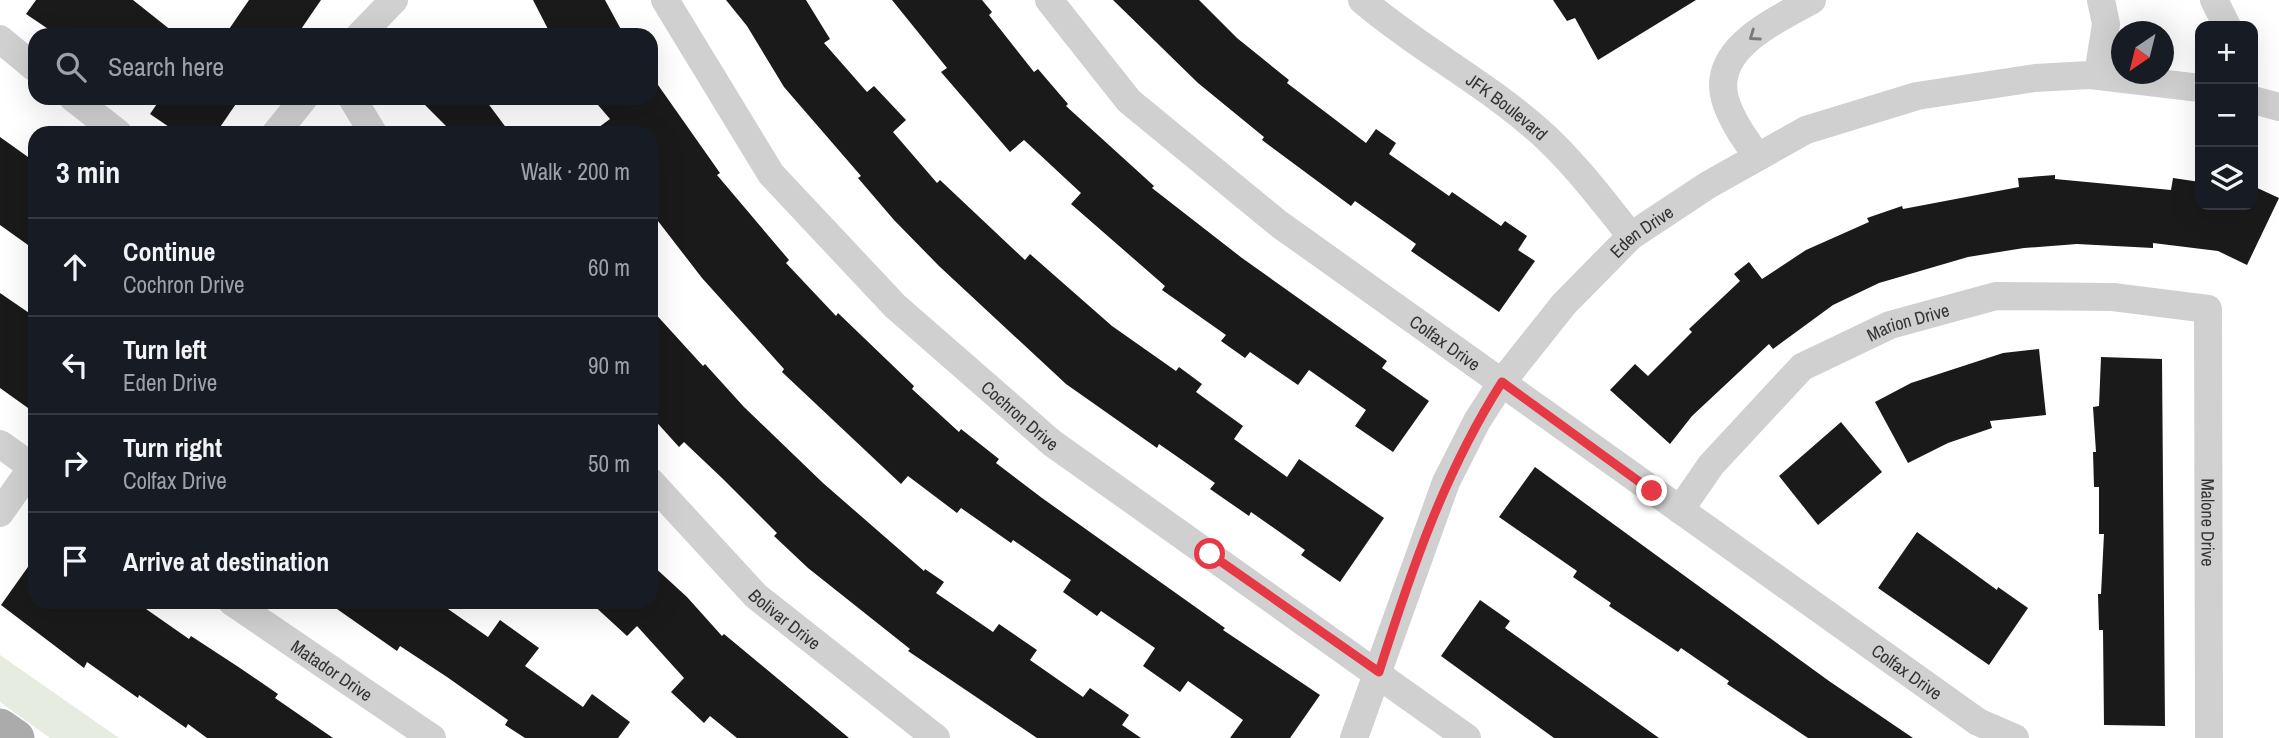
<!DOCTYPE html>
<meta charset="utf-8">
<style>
body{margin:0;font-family:"Archivo Narrow",sans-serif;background:#20242c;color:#f1f3f6}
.controls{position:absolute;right:21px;top:21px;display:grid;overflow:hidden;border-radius:14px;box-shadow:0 7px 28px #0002}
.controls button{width:63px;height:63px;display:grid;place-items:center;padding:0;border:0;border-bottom:2px solid #363941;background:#171b24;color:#f1f3f6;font:35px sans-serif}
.compass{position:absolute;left:2111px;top:21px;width:63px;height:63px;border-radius:50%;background:#171b24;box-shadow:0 7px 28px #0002;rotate:215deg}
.stop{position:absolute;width:21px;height:21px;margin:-16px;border:5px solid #e63946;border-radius:50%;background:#fff}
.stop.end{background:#e63946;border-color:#fff;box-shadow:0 2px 7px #0008}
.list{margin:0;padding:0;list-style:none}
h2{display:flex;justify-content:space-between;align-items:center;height:91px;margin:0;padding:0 28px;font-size:30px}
h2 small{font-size:23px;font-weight:400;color:#9ea1a6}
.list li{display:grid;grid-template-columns:46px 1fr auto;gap:21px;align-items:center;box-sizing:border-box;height:98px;padding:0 28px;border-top:2px solid #363941}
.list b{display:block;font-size:26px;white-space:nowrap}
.list p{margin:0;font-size:23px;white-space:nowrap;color:#9ea1a6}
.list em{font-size:23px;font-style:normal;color:#9ea1a6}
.icon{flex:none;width:38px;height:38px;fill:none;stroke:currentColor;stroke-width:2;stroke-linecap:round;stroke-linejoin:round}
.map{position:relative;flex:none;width:2279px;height:738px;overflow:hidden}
.search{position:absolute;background:#171b24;box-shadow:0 7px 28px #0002;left:28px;top:28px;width:630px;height:77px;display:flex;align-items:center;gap:18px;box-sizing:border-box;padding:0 24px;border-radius:21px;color:#9ea1a6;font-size:26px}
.panel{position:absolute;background:#171b24;box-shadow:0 7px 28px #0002;left:28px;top:126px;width:630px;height:483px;border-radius:21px}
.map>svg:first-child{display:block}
.green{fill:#e6ecdf}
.building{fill:#1a1a1a}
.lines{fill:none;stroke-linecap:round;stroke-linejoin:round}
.minor{stroke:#d0d0d0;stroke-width:28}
.major{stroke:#ababab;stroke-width:37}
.oneway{stroke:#7a7a7a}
.route{stroke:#e63946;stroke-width:9}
.labels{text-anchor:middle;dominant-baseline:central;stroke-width:7;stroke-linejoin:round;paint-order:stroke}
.street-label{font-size:18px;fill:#333;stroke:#fff}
</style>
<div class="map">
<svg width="2279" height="738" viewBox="0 0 2279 738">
<rect width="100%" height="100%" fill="#fff"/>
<path class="green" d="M 0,655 L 119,738 L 50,738 L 0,702 Z"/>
<g class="building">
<path d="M 36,0 L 133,0 L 177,35 L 57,35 L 26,14 Z"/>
<path d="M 249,0 L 321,0 L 297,35 L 225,35 Z"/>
<path d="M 533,0 L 605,0 L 624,35 L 551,35 Z"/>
<path d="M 726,0 L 806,0 L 830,39 L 824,43 L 867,92 L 874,86 L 906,120 L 893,132 L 937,183 L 940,180 L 1025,260 L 1030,254 L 1112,326 L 1176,371 L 1179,367 L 1202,384 L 1196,392 L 1243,426 L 1234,439 L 1287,477 L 1299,459 L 1384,518 L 1340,582 L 1301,555 L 1305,550 L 1251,512 L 1249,516 L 1210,489 L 1215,483 L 1159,444 L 1157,448 L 1066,384 L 939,266 L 894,220 L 858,178 L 861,176 L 784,87 L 747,26 Z"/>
<path d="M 892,0 L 982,0 L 992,12 L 989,15 L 1034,72 L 1038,69 L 1068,104 L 1066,106 L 1154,186 L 1152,188 L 1242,258 L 1387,361 L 1382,368 L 1429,401 L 1393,452 L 1355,426 L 1366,410 L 1309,370 L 1298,385 L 1250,352 L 1245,358 L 1221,341 L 1226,335 L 1162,290 L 1165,286 L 1071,204 L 1081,193 L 1024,140 L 1010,152 L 941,72 L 947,68 Z"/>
<path d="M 1113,0 L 1199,0 L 1237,38 L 1289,80 L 1287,83 L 1366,143 L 1376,129 L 1396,143 L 1389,154 L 1449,196 L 1452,192 L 1501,226 L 1505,221 L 1527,236 L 1518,250 L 1535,261 L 1499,312 L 1411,251 L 1416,244 L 1355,201 L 1351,206 L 1262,140 L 1264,137 L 1198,83 Z"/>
<path d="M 1553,0 L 1696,0 L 1598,60 L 1575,18 L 1567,21 Z"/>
<path d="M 651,75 L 720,173 L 717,175 L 789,260 L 786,263 L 836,316 L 838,313 L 914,386 L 912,389 L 959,432 L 961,429 L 999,459 L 996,463 L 1042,498 L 1225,628 L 1223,630 L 1320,695 L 1290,738 L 1230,738 L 1243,720 L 1188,681 L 1180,692 L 1143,666 L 1155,648 L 1101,611 L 1097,616 L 1063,592 L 1071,580 L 1013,540 L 1011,543 L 961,508 L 957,513 L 908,476 L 901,484 L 782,372 L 784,369 L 702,278 L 651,212 L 651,133 L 591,133 L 610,119 L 592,98 L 651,98 Z"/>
<path d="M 161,98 L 240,98 L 216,133 L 178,133 L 150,114 Z"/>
<path d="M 418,98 L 484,98 L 510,133 L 453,133 Z"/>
<path d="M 0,137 L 35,162 L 35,250 L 0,225 Z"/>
<path d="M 2055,175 L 2055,179 L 2171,190 L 2173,178 L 2200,182 L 2200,205 L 2253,205 L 2253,186 L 2279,198 L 2247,265 L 2218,251 L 2153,243 L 2153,248 L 2077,244 L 2024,248 L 1968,257 L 1879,283 L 1833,305 L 1773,349 L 1769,344 L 1692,416 L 1670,444 L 1610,390 L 1635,364 L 1648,376 L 1692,332 L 1689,329 L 1740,281 L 1734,274 L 1749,262 L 1762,279 L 1806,250 L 1869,222 L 1867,218 L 1902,206 L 1903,209 L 2019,187 L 2018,178 Z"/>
<path d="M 0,293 L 35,317 L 35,413 L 0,388 Z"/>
<path d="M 651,309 L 703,366 L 705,364 L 744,407 L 823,483 L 924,571 L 925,569 L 944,582 L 936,593 L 993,632 L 999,624 L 1037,650 L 1030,660 L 1083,697 L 1090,688 L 1129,715 L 1122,725 L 1141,738 L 1037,738 L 908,651 L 910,649 L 808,568 L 774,536 L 777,533 L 723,479 L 684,442 L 679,447 L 651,416 Z"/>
<path d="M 2039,349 L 2046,415 L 1990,421 L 1992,428 L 1948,443 L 1908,463 L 1875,402 L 1911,383 L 2003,353 Z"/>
<path d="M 2101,357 L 2162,359 L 2165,726 L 2104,725 L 2103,630 L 2099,630 L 2098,594 L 2101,594 L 2104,534 L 2099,534 L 2099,487 L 2094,487 L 2093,452 L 2096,452 L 2093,407 L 2099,406 Z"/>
<path d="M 1841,422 L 1882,472 L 1818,525 L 1779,476 Z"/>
<path d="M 1535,467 L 1829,681 L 1913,738 L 1808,738 L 1727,684 L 1729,681 L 1681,648 L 1678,652 L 1609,606 L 1611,603 L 1573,577 L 1577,571 L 1499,517 Z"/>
<path d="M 1917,532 L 1997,590 L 1998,587 L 2028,608 L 1989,665 L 1878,588 Z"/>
<path d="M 35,557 L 35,602 L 136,602 L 189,639 L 191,636 L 240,668 L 278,694 L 275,698 L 333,738 L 207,738 L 188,724 L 186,728 L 139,695 L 138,698 L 87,662 L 84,668 L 1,605 Z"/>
<path d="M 651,564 L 687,597 L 722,636 L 724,634 L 849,738 L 737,738 L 710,716 L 704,723 L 671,692 L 684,678 L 637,626 L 627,636 L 590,602 L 651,602 Z"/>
<path d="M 1480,600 L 1510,621 L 1505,628 L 1659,738 L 1554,738 L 1441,656 Z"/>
<path d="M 327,602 L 438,602 L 488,637 L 500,620 L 539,648 L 525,666 L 583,707 L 592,694 L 630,722 L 618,738 L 525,738 L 505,725 L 508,720 L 447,677 L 400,646 L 397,651 Z"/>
</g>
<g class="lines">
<g class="minor">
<path id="s1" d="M 665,0 L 771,174 L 895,306 L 1052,443 L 1467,738"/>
<path id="s2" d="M 1049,0 L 1129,101 L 1279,224 L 1978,722 L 2015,738"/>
<path id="s3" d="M 1362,0 C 1418,48 1484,82 1539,131 C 1574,162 1602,200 1631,236"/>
<path d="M 2214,0 L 2227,26"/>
<path d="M 360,35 L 394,0"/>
<path d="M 0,39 L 35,68"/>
<path d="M 2098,75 L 2106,24 L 2101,0"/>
<path d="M 73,98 L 118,133"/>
<path d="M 352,98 L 373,133"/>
<path d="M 2253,100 L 2279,107"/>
<path d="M 276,133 L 304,98"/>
<path d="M 1757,156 C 1745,139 1731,120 1725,99 C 1711,48 1777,20 1812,0"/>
<path d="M 0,444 L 35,469"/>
<path id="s4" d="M 651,482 L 756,596 L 936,738"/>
<path id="s5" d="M 1680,510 L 1711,465 L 1802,367 L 1890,325 L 1996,296 L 2113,297 L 2208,309 L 2209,738"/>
<path d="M 0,513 L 35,463"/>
<path id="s6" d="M 232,602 L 432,738"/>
<path id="s7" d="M 1354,738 L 1446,482 L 1477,421 L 1502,382 L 1564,304 L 1631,236 L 1708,185 L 1806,130 L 1917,96 L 2035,78 L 2090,75 L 2200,88"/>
</g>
<path class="major" d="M 0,727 L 16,738"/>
</g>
<defs><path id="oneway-chevron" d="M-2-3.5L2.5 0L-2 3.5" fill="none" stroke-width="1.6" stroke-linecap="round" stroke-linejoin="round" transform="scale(1.75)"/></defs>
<use class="oneway" href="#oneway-chevron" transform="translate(1754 36) rotate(145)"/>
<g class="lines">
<path class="route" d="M 1210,554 L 1379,672 C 1411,571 1444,473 1502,382 L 1652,491"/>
</g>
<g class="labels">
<g class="street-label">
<text stroke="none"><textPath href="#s3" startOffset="180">JFK Boulevard</textPath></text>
<text stroke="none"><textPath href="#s7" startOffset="593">Eden Drive</textPath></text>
<text stroke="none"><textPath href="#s5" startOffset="304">Marion Drive</textPath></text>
<text stroke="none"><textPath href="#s2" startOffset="527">Colfax Drive</textPath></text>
<text stroke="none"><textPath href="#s1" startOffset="551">Cochron Drive</textPath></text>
<text stroke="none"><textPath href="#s5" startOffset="822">Malone Drive</textPath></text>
<text stroke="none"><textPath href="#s4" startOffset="192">Bolivar Drive</textPath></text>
<text stroke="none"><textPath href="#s6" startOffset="121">Matador Drive</textPath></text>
<text stroke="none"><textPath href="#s2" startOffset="1094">Colfax Drive</textPath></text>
</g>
</g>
</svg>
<div class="controls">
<button>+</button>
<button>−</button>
<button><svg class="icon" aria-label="layers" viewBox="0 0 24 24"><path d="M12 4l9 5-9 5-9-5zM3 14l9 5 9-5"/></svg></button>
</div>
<svg class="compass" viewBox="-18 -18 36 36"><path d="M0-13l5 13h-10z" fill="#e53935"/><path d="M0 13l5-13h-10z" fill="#9ea1a6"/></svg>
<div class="stop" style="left:1210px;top:554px"></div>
<div class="stop end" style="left:1652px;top:491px"></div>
<div class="search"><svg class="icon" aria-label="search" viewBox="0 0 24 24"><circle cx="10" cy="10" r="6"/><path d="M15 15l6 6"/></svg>Search here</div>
<section class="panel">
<h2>3 min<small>Walk · 200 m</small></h2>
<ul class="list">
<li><svg class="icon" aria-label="ahead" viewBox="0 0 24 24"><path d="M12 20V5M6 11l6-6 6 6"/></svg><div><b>Continue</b><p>Cochron Drive</p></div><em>60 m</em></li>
<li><svg class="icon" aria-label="left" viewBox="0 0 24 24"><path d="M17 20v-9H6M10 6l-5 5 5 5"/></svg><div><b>Turn left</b><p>Eden Drive</p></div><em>90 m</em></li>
<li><svg class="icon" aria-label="right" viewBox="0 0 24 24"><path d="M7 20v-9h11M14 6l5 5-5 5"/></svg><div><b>Turn right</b><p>Colfax Drive</p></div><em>50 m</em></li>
<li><svg class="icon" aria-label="arrive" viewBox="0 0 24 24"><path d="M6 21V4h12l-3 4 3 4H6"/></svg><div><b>Arrive at destination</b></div></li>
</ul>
</section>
</div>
